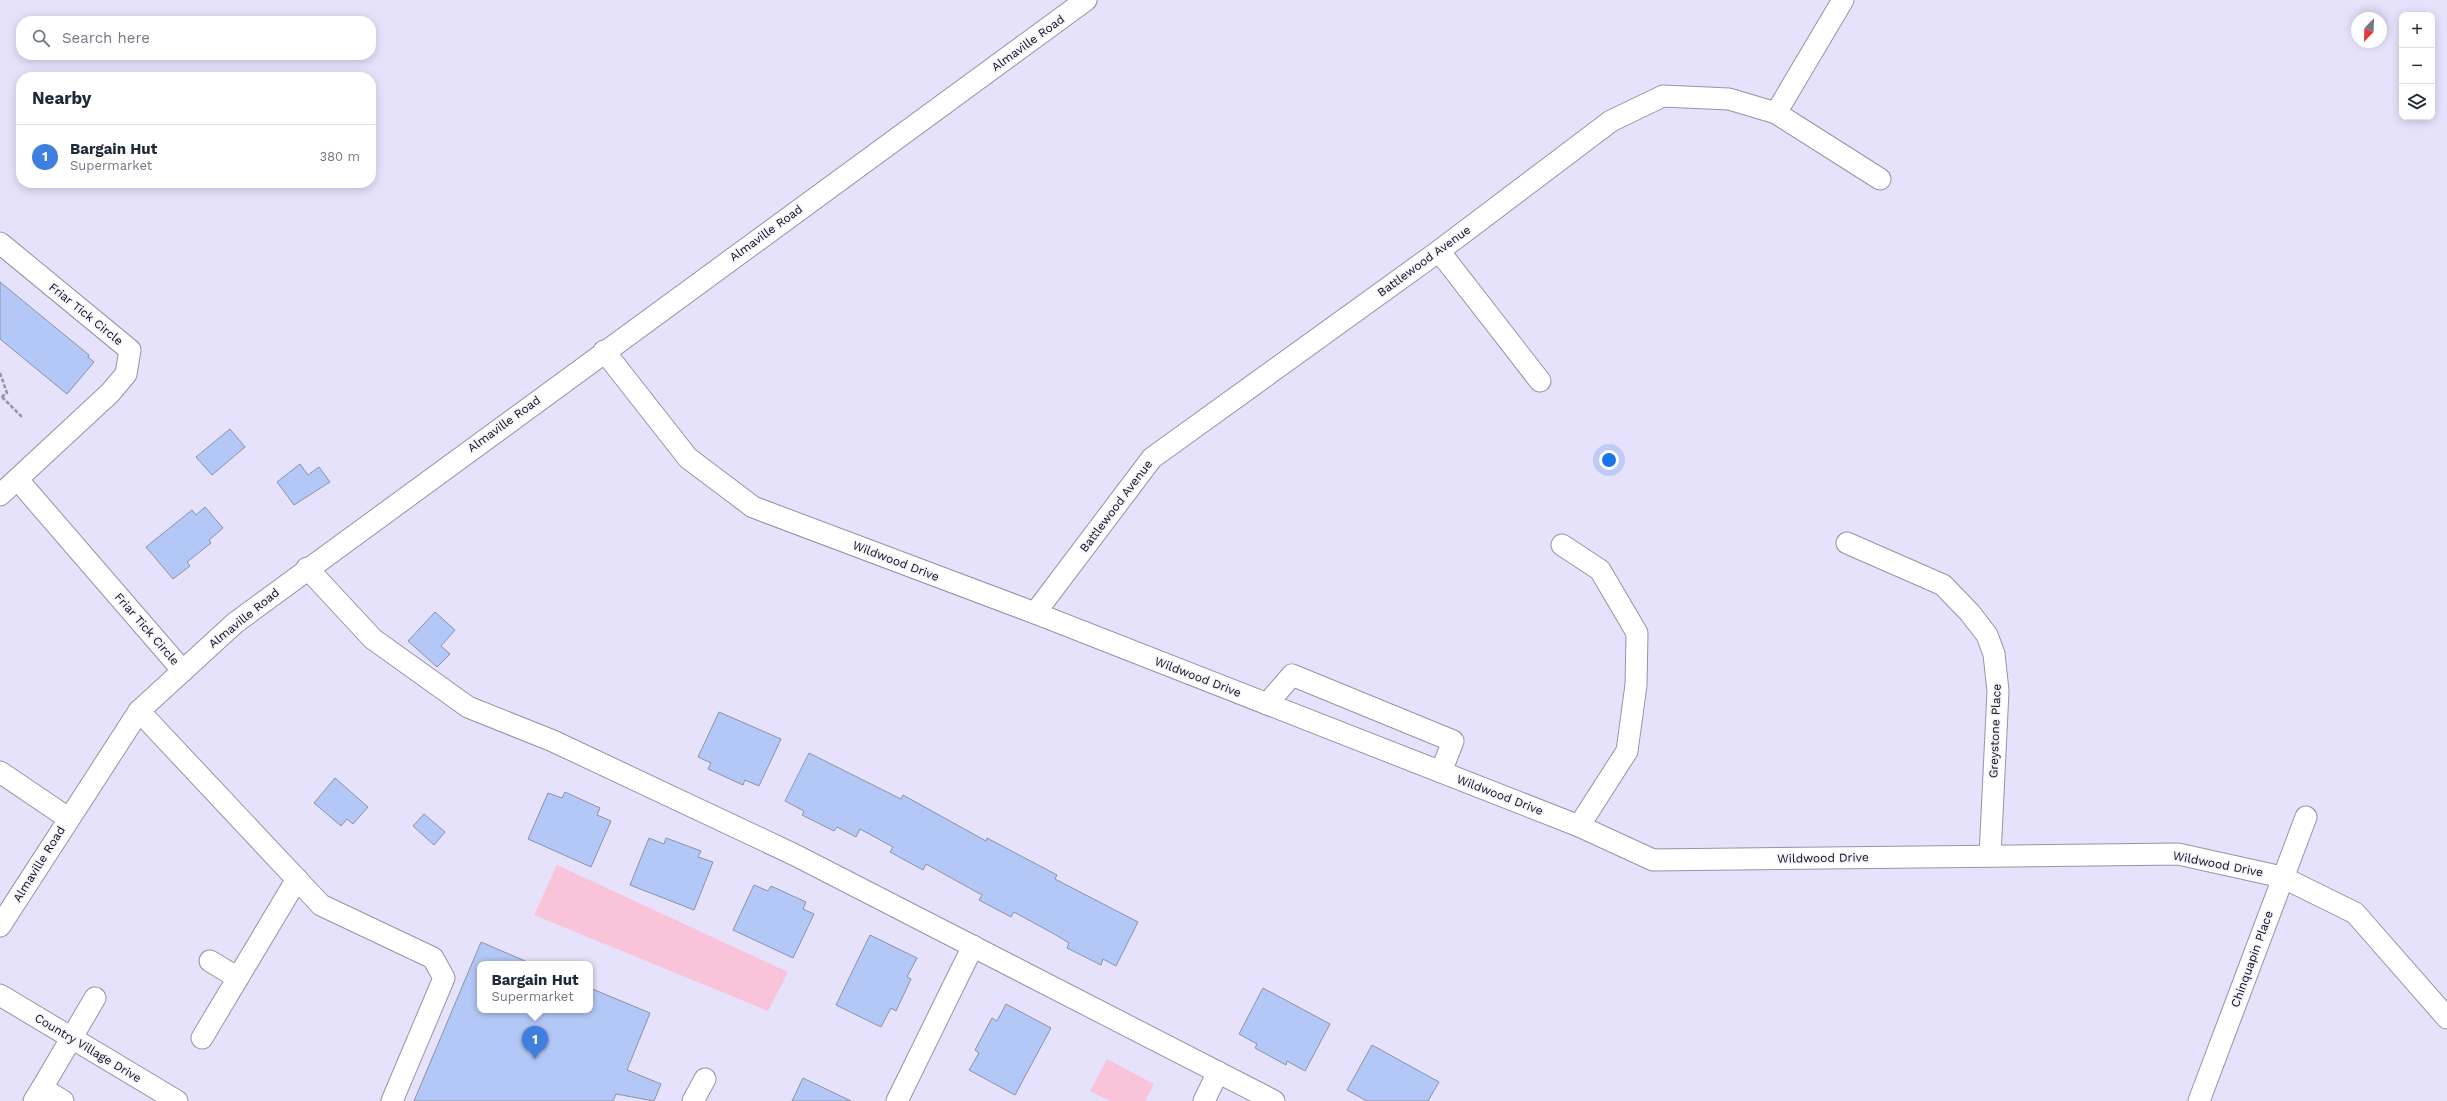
<!DOCTYPE html>
<meta charset="utf-8">
<style>
body{margin:0;font-family:"Work Sans",sans-serif;background:#f6f6f7;color:#1f2937}
.controls{position:absolute;right:12px;top:12px;display:grid;overflow:hidden;border-radius:8px;box-shadow:0 2px 10px #0003}
.controls button{width:36px;height:36px;display:grid;place-items:center;padding:0;border:0;border-bottom:1px solid #e0e1e3;background:#fff;color:#1f2937;font:20px sans-serif}
.compass{position:absolute;left:2351px;top:12px;width:36px;height:36px;border-radius:50%;background:#fff;box-shadow:0 2px 10px #0003;rotate:203deg}
.you{position:absolute;left:1609px;top:460px;width:14px;height:14px;margin:-10px;border:3px solid #fff;border-radius:50%;background:#1a73e8;box-shadow:0 0 0 6px #1a73e833}
.badge{display:grid;place-items:center;width:26px;height:26px;border-radius:50%;background:#307f4f;color:#fff;font-size:13px;font-weight:700}
.pin{position:absolute;translate:-50% -33px;filter:drop-shadow(0 1px 2px #0008)}
.pin::after{content:'';position:absolute;top:21px;width:14px;height:12px;background:inherit;clip-path:polygon(0 0,100% 0,50% 100%)}
.popup{position:absolute;left:477px;top:961px;width:116px;height:52px;box-sizing:border-box;display:grid;place-content:center;border-radius:8px;background:#fff;filter:drop-shadow(0 1px 3px #0005);font-size:13px;white-space:nowrap;color:#747a83}
.popup b{font-size:15px;color:#1f2937}
.popup::after{content:'';position:absolute;left:50%;top:100%;margin-left:-8px;border:8px solid transparent;border-top-color:#fff}
.list{margin:0;padding:0;list-style:none}
h2{display:flex;justify-content:space-between;align-items:center;height:52px;margin:0;padding:0 16px;font-size:17px}
h2 small{font-size:13px;font-weight:400;color:#747a83}
.list li{display:grid;grid-template-columns:26px 1fr auto;gap:12px;align-items:center;box-sizing:border-box;height:64px;padding:0 16px;border-top:1px solid #e0e1e3}
.list b{display:block;font-size:15px;white-space:nowrap}
.list p{margin:0;font-size:13px;white-space:nowrap;color:#747a83}
.list em{font-size:13px;font-style:normal;color:#747a83}
.icon{flex:none;width:22px;height:22px;fill:none;stroke:currentColor;stroke-width:2;stroke-linecap:round;stroke-linejoin:round}
.map{position:relative;flex:none;width:2447px;height:1101px;overflow:hidden}
.search{position:absolute;background:#fff;box-shadow:0 2px 10px #0003;left:16px;top:16px;width:360px;height:44px;display:flex;align-items:center;gap:10px;box-sizing:border-box;padding:0 14px;border-radius:16px;color:#747a83;font-size:15px}
.panel{position:absolute;background:#fff;box-shadow:0 2px 10px #0003;left:16px;top:72px;width:360px;height:116px;border-radius:16px}
.map>svg:first-child{display:block}
.green{fill:#f9c3d9}
.building{fill:#b4c8f7;stroke:#8992a8}
.lines{fill:none;stroke-linecap:round;stroke-linejoin:round}
.minor-casing{stroke:#9792a9;stroke-width:23}
.path{stroke:#9692a5;stroke-width:2.5;stroke-dasharray:4 2;stroke-linecap:butt}
.minor{stroke:#fff;stroke-width:21}
.labels{text-anchor:middle;dominant-baseline:central;stroke-width:3;stroke-linejoin:round;paint-order:stroke}
.street-label{font-size:12px;fill:#0d0b13;stroke:#f4f1fc}
</style>
<div class="map">
<svg width="2447" height="1101" viewBox="0 0 2447 1101">
<rect width="100%" height="100%" fill="#e7e2fb"/>
<g class="green">
<path d="M 557,865 L 788,972 L 768,1011 L 534,915 Z"/>
<path d="M 1107,1059 L 1154,1084 L 1145,1101 L 1110,1101 L 1090,1091 Z"/>
</g>
<g class="building">
<path d="M 0,282 L 89,355 L 88,357 L 94,362 L 67,394 L 0,339 Z"/>
<path d="M 230,429 L 245,447 L 212,475 L 196,457 Z"/>
<path d="M 300,464 L 308,475 L 319,467 L 330,482 L 294,505 L 277,482 Z"/>
<path d="M 205,507 L 223,528 L 209,540 L 211,543 L 187,562 L 190,566 L 173,579 L 146,547 L 192,510 L 196,515 Z"/>
<path d="M 435,612 L 455,630 L 441,646 L 450,654 L 437,667 L 408,641 Z"/>
<path d="M 719,712 L 781,739 L 759,786 L 745,780 L 743,785 L 708,769 L 711,763 L 698,757 Z"/>
<path d="M 809,753 L 901,799 L 903,795 L 986,841 L 987,838 L 1057,875 L 1055,879 L 1138,922 L 1116,966 L 1103,959 L 1101,965 L 1067,948 L 1069,943 L 1056,935 L 1014,912 L 1011,917 L 979,900 L 982,895 L 926,864 L 923,870 L 890,852 L 893,847 L 860,829 L 856,837 L 837,827 L 834,831 L 802,815 L 804,811 L 785,801 Z"/>
<path d="M 335,778 L 368,807 L 353,824 L 347,819 L 341,826 L 314,803 Z"/>
<path d="M 565,792 L 600,808 L 597,815 L 611,821 L 591,867 L 528,839 L 548,793 L 562,798 Z"/>
<path d="M 424,814 L 445,832 L 434,845 L 413,826 Z"/>
<path d="M 649,838 L 664,844 L 666,838 L 701,851 L 698,857 L 713,862 L 694,910 L 630,885 Z"/>
<path d="M 754,885 L 768,891 L 771,886 L 806,902 L 803,909 L 814,914 L 793,958 L 733,930 Z"/>
<path d="M 870,935 L 917,958 L 907,977 L 911,979 L 896,1011 L 891,1008 L 881,1027 L 836,1005 Z"/>
<path d="M 481,942 L 532,964 L 480,964 L 480,1010 L 590,1010 L 590,988 L 650,1013 L 627,1070 L 661,1084 L 654,1101 L 616,1094 L 613,1101 L 414,1101 Z"/>
<path d="M 1263,988 L 1330,1024 L 1305,1071 L 1287,1061 L 1286,1065 L 1255,1048 L 1257,1044 L 1239,1034 Z"/>
<path d="M 1006,1004 L 1051,1028 L 1015,1095 L 969,1070 L 979,1053 L 975,1050 L 992,1018 L 997,1021 Z"/>
<path d="M 1372,1045 L 1439,1082 L 1428,1101 L 1367,1101 L 1347,1090 Z"/>
<path d="M 803,1078 L 851,1101 L 792,1101 Z"/>
</g>
<g class="lines">
<defs>
<g id="minor">
<path d="M 1776,113 L 1843,0"/>
<path d="M 0,243 L 130,350 L 126,374 L 110,393 L 0,495"/>
<path d="M 1439,251 L 1540,381"/>
<path d="M 604,351 L 688,458 L 753,507 L 1035,613 L 1579,826 L 1653,860 L 2178,854 L 2282,877 L 2355,913 L 2447,1018"/>
<path d="M 18,480 L 183,671"/>
<path d="M 1847,543 L 1943,585 L 1970,613 L 1987,635 L 1994,654 L 1998,691 L 1990,856"/>
<path d="M 1562,545 L 1600,570 L 1637,633 L 1636,685 L 1627,751 L 1579,826"/>
<path d="M 307,568 L 373,639 L 468,707 L 553,741 L 795,855 L 1274,1101"/>
<path d="M 1035,613 L 1152,458 L 1439,251 L 1611,121 L 1663,96 L 1729,99 L 1776,113 L 1880,179"/>
<path d="M 1267,704 L 1292,675 L 1453,741 L 1441,772"/>
<path d="M 139,711 L 321,905 L 433,958 L 444,978 L 392,1101"/>
<path d="M 0,772 L 68,818"/>
<path d="M 0,926 L 139,711 L 235,623 L 1086,0"/>
<path d="M 210,961 L 238,978"/>
<path d="M 0,995 L 177,1101"/>
<path d="M 202,1038 L 297,879"/>
<path d="M 42,1088 L 95,998"/>
<path d="M 34,1101 L 42,1088 L 63,1101"/>
<path d="M 693,1101 L 705,1079"/>
<path d="M 897,1101 L 973,946"/>
<path d="M 1204,1101 L 1218,1072"/>
<path d="M 2199,1101 L 2306,817"/>
</g>
</defs>
<use href="#minor" class="minor-casing"/>
<g class="path">
<path d="M 0,373 L 7,393 L 0,398"/>
<path d="M 2,397 L 23,418"/>
</g>
<use href="#minor" class="minor"/>
</g>
<g class="labels">
<g class="street-label">
<text transform="translate(1028 43) rotate(-36)">Almaville Road</text>
<text transform="translate(766 233) rotate(-36)">Almaville Road</text>
<text transform="translate(1424 261) rotate(-36)">Battlewood Avenue</text>
<text transform="translate(86 314) rotate(39)">Friar Tick Circle</text>
<text transform="translate(504 424) rotate(-36)">Almaville Road</text>
<text transform="translate(1116 506) rotate(-53)">Battlewood Avenue</text>
<text transform="translate(896 561) rotate(21)">Wildwood Drive</text>
<text transform="translate(244 618) rotate(-39)">Almaville Road</text>
<text transform="translate(147 629) rotate(49)">Friar Tick Circle</text>
<text transform="translate(1198 677) rotate(21)">Wildwood Drive</text>
<text transform="translate(1995 731) rotate(-88)">Greystone Place</text>
<text transform="translate(1500 795) rotate(21)">Wildwood Drive</text>
<text transform="translate(1823 858) rotate(-1)">Wildwood Drive</text>
<text transform="translate(39 864) rotate(-58)">Almaville Road</text>
<text transform="translate(2218 864) rotate(11)">Wildwood Drive</text>
<text transform="translate(2252 959) rotate(-70)">Chinquapin Place</text>
<text transform="translate(88 1048) rotate(31)">Country Village Drive</text>
</g>
</g>
</svg>
<div class="controls">
<button>+</button>
<button>−</button>
<button><svg class="icon" aria-label="layers" viewBox="0 0 24 24"><path d="M12 4l9 5-9 5-9-5zM3 14l9 5 9-5"/></svg></button>
</div>
<svg class="compass" viewBox="-18 -18 36 36"><path d="M0-13l5 13h-10z" fill="#e53935"/><path d="M0 13l5-13h-10z" fill="#747a83"/></svg>
<div class="you"></div>
<div class="pin badge" style="left:535px;top:1059px;background:#3f7fe0">1</div>
<div class="popup"><b>Bargain Hut</b>Supermarket</div>
<div class="search"><svg class="icon" aria-label="search" viewBox="0 0 24 24"><circle cx="10" cy="10" r="6"/><path d="M15 15l6 6"/></svg>Search here</div>
<section class="panel">
<h2>Nearby<small></small></h2>
<ul class="list">
<li><span class="badge" style="background:#3f7fe0">1</span><div><b>Bargain Hut</b><p>Supermarket</p></div><em>380 m</em></li>
</ul>
</section>
</div>
